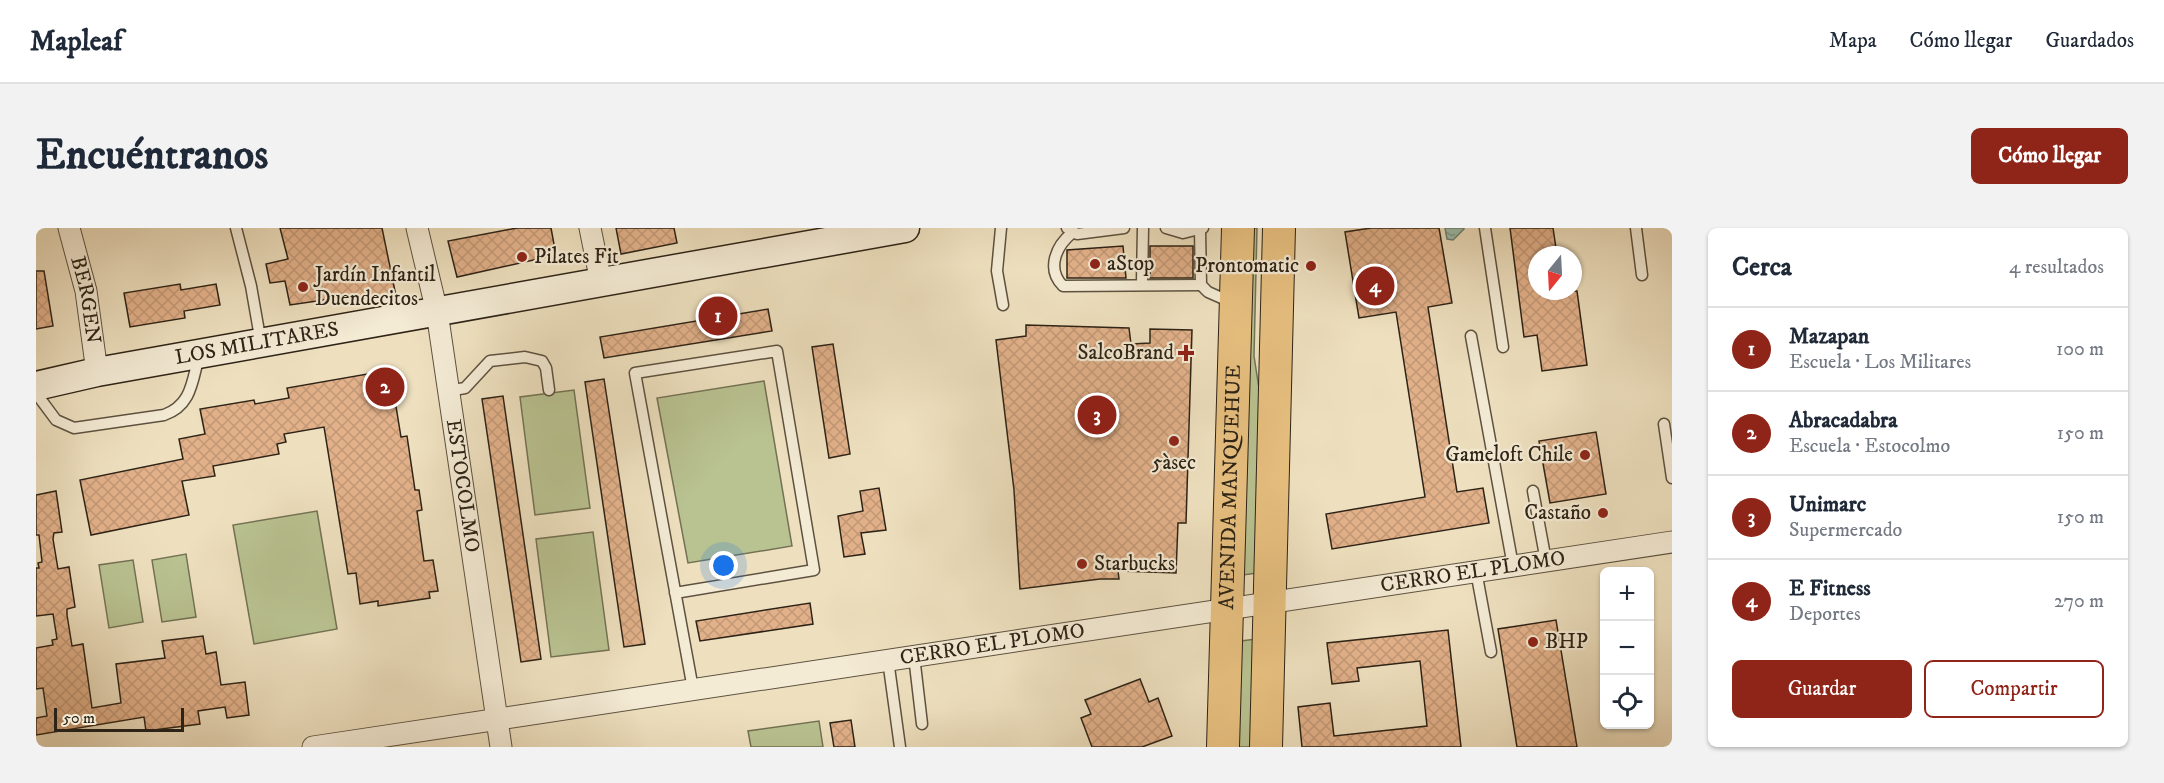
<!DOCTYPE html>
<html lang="es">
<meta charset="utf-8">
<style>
body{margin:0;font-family:"IM FELL DW Pica",serif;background:#f2f2f3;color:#1f2937}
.controls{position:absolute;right:18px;bottom:18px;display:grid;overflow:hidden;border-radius:9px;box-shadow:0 2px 4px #0004}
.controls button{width:54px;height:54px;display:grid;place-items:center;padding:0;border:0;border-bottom:2px solid #e0e1e3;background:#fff;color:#1f2937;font:30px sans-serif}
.compass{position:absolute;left:1492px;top:18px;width:54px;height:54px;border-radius:50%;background:#fff;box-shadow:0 2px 4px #0004;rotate:198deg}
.scale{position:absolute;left:18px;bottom:15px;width:130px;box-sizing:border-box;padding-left:6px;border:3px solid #2d2316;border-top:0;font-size:16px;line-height:21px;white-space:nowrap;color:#2d2316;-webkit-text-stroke:4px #f4ebd5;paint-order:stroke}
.you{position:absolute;left:688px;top:338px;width:21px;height:21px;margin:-15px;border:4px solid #fff;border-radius:50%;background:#1a73e8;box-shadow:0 0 0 9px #1a73e833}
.badge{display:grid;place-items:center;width:39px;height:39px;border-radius:50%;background:#8f2418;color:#fff;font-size:20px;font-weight:700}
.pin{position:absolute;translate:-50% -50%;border:3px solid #fff;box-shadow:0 2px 6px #0006}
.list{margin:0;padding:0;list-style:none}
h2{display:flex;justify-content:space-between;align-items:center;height:78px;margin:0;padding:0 24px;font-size:26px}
h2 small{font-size:20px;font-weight:400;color:#747a83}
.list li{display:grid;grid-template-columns:39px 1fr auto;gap:18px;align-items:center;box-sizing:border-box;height:84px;padding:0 24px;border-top:2px solid #e0e1e3}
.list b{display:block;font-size:22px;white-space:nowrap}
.list p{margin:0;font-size:20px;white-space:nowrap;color:#747a83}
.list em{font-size:20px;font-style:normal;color:#747a83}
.actions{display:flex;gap:12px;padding:18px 24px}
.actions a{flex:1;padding:14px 0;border:2px solid #8f2418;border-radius:9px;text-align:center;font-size:21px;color:#8f2418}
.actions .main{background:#8f2418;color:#fff}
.icon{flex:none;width:33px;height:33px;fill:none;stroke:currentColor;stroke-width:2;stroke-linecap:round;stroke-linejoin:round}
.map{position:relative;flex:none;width:1636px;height:519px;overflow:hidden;border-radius:9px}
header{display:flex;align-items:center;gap:36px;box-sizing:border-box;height:84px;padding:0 30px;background:#fff;border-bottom:2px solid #e0e1e3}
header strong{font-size:28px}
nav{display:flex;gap:33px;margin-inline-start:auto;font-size:21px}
.intro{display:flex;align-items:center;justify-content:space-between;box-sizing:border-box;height:144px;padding:0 36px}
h1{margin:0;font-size:42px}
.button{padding:15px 27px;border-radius:9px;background:#8f2418;color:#fff;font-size:21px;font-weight:700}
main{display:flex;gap:36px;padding:0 36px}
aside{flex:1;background:#fff;border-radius:9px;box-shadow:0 2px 4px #0004}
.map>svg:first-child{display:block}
.green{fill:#b9c291;stroke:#737254;stroke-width:1.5}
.water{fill:url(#water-ripples);stroke:#6f8070;stroke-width:1.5}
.building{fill:url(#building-cross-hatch);stroke:#2d2316;stroke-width:1.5}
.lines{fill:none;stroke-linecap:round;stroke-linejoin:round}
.service-casing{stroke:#5d5240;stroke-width:13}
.minor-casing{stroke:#5d5240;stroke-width:23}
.secondary-casing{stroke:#2d2316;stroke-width:31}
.primary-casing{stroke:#2d2316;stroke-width:34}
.service{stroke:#f4ebd5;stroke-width:10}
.minor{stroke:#f4ebd5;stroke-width:21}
.secondary{stroke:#f4ebd5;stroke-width:28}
.primary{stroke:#e7c080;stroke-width:32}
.poi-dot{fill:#8f2418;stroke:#f4ebd5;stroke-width:2}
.labels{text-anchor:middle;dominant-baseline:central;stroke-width:4.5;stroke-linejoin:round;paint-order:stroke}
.poi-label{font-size:21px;fill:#2d2316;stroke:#f4ebd5;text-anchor:start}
.street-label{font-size:21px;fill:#2d2316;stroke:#f4ebd5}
</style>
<header>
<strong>Mapleaf</strong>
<nav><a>Mapa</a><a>Cómo llegar</a><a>Guardados</a></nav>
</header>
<div class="intro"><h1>Encuéntranos</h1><a class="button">Cómo llegar</a></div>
<main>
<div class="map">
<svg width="1636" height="519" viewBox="0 0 1636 519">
<defs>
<pattern id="water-ripples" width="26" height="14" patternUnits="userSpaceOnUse" patternTransform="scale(1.5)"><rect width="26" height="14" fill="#9bbeac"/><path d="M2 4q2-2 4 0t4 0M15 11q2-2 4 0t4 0" fill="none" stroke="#7f9a8b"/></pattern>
<pattern id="building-cross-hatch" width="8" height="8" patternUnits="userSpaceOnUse" patternTransform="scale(1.5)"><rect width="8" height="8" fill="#e2b18a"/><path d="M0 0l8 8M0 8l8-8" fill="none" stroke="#c29876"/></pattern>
</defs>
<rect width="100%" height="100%" fill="#eee0bf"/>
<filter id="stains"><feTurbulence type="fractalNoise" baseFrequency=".00333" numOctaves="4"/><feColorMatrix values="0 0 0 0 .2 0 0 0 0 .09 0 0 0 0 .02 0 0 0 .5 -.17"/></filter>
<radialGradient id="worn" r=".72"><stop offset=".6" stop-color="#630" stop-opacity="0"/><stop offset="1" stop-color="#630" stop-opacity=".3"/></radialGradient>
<g class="green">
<path d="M 1215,0 L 1221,0 L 1218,128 L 1224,167 L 1221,345 L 1207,347 Z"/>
<path d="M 728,153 L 756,318 L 652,335 L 621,170 Z"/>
<path d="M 538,162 L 554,280 L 499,287 L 484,169 Z"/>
<path d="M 281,283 L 301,401 L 218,416 L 197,297 Z"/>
<path d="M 557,304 L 573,422 L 515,429 L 500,311 Z"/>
<path d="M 150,326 L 160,389 L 126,394 L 116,332 Z"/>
<path d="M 97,332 L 107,394 L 73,400 L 63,337 Z"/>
<path d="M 1220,411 L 1216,519 L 1202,519 L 1205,413 Z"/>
<path d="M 783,493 L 787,519 L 715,519 L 712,503 Z"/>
</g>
<path class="water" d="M 1409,0 L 1428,0 L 1428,1 L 1417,12 L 1411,11 Z"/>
<g class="building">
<path d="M 244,0 L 346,0 L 360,68 L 308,74 L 307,70 L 288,72 L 254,77 L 249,53 L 234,55 L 230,36 L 252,31 Z"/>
<path d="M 481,0 L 515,0 L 520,27 L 421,49 L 412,13 Z"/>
<path d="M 580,0 L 638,0 L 641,15 L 585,26 Z"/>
<path d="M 1335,0 L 1403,0 L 1416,75 L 1392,79 L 1421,264 L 1447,260 L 1453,295 L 1296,321 L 1290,286 L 1389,269 L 1360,84 L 1323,90 L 1309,4 Z"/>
<path d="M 1474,0 L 1517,0 L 1521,27 L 1501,27 L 1501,63 L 1541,63 L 1551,137 L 1506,143 L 1501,107 L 1488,109 Z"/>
<path d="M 1087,18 L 1090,50 L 1031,50 L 1031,22 Z"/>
<rect x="1114" y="18" width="43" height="32"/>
<path d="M 0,43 L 8,43 L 17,98 L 0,101 Z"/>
<path d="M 144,56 L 145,62 L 180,56 L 184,77 L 148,83 L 149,90 L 94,99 L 88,65 Z"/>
<path d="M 732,81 L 736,103 L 568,130 L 564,109 Z"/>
<path d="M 990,97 L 1093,100 L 1095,116 L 1114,115 L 1114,101 L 1156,102 L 1150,295 L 1142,295 L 1140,345 L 1082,343 L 1083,351 L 1064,351 L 984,361 L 978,262 L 960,112 L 990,108 Z"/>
<path d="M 797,116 L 814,226 L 793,230 L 776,119 Z"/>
<path d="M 354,142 L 365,209 L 371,208 L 379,262 L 383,262 L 386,282 L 381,283 L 388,333 L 397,332 L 402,363 L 393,364 L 394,370 L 342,378 L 342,373 L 324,376 L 320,345 L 312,346 L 288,199 L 248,206 L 250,214 L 241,216 L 243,226 L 177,238 L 179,248 L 146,253 L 153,287 L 55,307 L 44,252 L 147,231 L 143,211 L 169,206 L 164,181 L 218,172 L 219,176 L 253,170 L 251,160 Z"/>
<path d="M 568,151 L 609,416 L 588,419 L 549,154 Z"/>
<path d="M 467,168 L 505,431 L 485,434 L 446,171 Z"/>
<path d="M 1560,204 L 1570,266 L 1514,275 L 1503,213 Z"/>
<path d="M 843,260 L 850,302 L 825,305 L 829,326 L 808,329 L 802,288 L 827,283 L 824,263 Z"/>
<path d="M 20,263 L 26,304 L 18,305 L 17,311 L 22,341 L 33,339 L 39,379 L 31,381 L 31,387 L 36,418 L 47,416 L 56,480 L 85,475 L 80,436 L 129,430 L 126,413 L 167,408 L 170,426 L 180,424 L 185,457 L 209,454 L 213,487 L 191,490 L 189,479 L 162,483 L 164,496 L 110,503 L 108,489 L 0,507 L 0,490 L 11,488 L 7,460 L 0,461 L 0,420 L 17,417 L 16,412 L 21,411 L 17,386 L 0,388 L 0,340 L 3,340 L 2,335 L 6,334 L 3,307 L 0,307 L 0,267 Z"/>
<path d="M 774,375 L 777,396 L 664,413 L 660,393 Z"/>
<path d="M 1520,392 L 1541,519 L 1481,519 L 1462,401 Z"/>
<path d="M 1412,402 L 1425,519 L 1266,519 L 1262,479 L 1294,475 L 1298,508 L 1391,498 L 1384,433 L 1321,440 L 1323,453 L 1296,456 L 1291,415 Z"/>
<path d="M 1104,451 L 1113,474 L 1122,470 L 1136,508 L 1106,519 L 1056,519 L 1045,490 L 1055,486 L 1049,472 Z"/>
<path d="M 815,492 L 819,519 L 798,519 L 794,495 Z"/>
</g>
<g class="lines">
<defs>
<g id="service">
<path d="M 200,0 L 215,58 L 225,115"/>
<path d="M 965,0 L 961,43 L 967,77"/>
<path d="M 1031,0 L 1041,6 L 1088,0"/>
<path d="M 1130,0 L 1147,5 L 1167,0"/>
<path d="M 1449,0 L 1467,119"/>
<path d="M 1600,0 L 1606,47"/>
<path d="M 1164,2 L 1165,57 L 1172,64 L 1197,75"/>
<path d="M 1036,5 C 1020,18 1010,41 1027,58 L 1165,57"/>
<path d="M 1106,55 L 1107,0"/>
<path d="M 1435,108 L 1477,338"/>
<path d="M 412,163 L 429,160 L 454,133 L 489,129 L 506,133 L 510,140 L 513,162"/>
<path d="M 0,165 L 20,192 L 38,200 L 128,187 C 156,177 156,153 163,128"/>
<path d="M 1628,196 L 1636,250"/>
<path d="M 1497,263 L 1510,333"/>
<path d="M 1440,343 L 1455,424"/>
<path d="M 639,365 L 778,342 L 741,123 L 599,145 L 657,461"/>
<path d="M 878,428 L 886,496"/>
<path d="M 852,432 L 864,519"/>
</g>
<g id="minor">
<path id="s1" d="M 33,0 L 50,63 L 61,144"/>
<path id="s2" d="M 381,0 L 401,84 L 465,519"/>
<path d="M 554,0 L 565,54"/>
<path id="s3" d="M 277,519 L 1636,314"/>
</g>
<g id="secondary">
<path id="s4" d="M 0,158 L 61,144 L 869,0"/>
</g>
<g id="primary">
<path id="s5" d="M 1187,519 L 1202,0"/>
<path d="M 1230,519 L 1243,0"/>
</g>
</defs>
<use href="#service" class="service-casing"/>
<use href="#minor" class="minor-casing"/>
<use href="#secondary" class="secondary-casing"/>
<use href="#primary" class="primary-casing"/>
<use href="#service" class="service"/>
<use href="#minor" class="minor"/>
<use href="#secondary" class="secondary"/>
<use href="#primary" class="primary"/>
</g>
<g class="poi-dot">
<circle cx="486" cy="29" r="6"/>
<circle cx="1059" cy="36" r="6"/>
<circle cx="1275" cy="38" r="6"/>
<circle cx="267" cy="59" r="6"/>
<path d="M1147 116h6v6h6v6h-6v6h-6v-6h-6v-6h6z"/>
<circle cx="1138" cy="213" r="6"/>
<circle cx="1549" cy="227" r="6"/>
<circle cx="1567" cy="285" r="6"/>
<circle cx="1046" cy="336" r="6"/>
<circle cx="1497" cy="414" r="6"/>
</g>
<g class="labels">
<g class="poi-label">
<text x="498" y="29">Pilates Fit</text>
<text x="1071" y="36">aStop</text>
<text x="1263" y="38" text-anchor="end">Prontomatic</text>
<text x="279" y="47">Jardín Infantil<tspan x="279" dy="24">Duendecitos</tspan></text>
<text x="1138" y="125" text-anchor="end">SalcoBrand</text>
<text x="1537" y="227" text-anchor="end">Gameloft Chile</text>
<text x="1138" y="235" text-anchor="middle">5àsec</text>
<text x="1555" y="285" text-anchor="end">Castaño</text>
<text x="1058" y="336">Starbucks</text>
<text x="1509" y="414">BHP</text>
</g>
<g class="street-label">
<text stroke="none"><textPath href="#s1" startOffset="74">BERGEN</textPath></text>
<text stroke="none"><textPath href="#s4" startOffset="225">LOS MILITARES</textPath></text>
<text stroke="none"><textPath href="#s2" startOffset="262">ESTOCOLMO</textPath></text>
<text stroke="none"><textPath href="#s5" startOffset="260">AVENIDA MANQUEHUE</textPath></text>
<text stroke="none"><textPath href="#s3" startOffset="1173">CERRO EL PLOMO</textPath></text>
<text stroke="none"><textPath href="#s3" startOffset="687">CERRO EL PLOMO</textPath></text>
</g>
</g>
<rect width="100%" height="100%" filter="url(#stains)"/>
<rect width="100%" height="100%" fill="url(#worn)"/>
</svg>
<div class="controls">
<button>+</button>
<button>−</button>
<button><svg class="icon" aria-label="locate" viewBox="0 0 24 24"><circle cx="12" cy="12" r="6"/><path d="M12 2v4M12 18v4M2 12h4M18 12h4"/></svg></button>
</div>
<svg class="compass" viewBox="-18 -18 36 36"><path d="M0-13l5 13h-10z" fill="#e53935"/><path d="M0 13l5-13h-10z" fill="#747a83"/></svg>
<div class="scale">50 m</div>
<div class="you"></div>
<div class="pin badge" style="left:682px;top:88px">1</div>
<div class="pin badge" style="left:349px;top:159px">2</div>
<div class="pin badge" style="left:1061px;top:187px">3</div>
<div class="pin badge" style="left:1339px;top:58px">4</div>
</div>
<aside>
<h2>Cerca<small>4 resultados</small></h2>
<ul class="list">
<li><span class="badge">1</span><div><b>Mazapan</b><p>Escuela · Los Militares</p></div><em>100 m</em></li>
<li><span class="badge">2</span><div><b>Abracadabra</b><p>Escuela · Estocolmo</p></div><em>150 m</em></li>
<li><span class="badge">3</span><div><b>Unimarc</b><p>Supermercado</p></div><em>150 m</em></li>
<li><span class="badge">4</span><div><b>E Fitness</b><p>Deportes</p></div><em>270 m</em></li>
</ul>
<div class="actions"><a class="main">Guardar</a><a>Compartir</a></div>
</aside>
</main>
